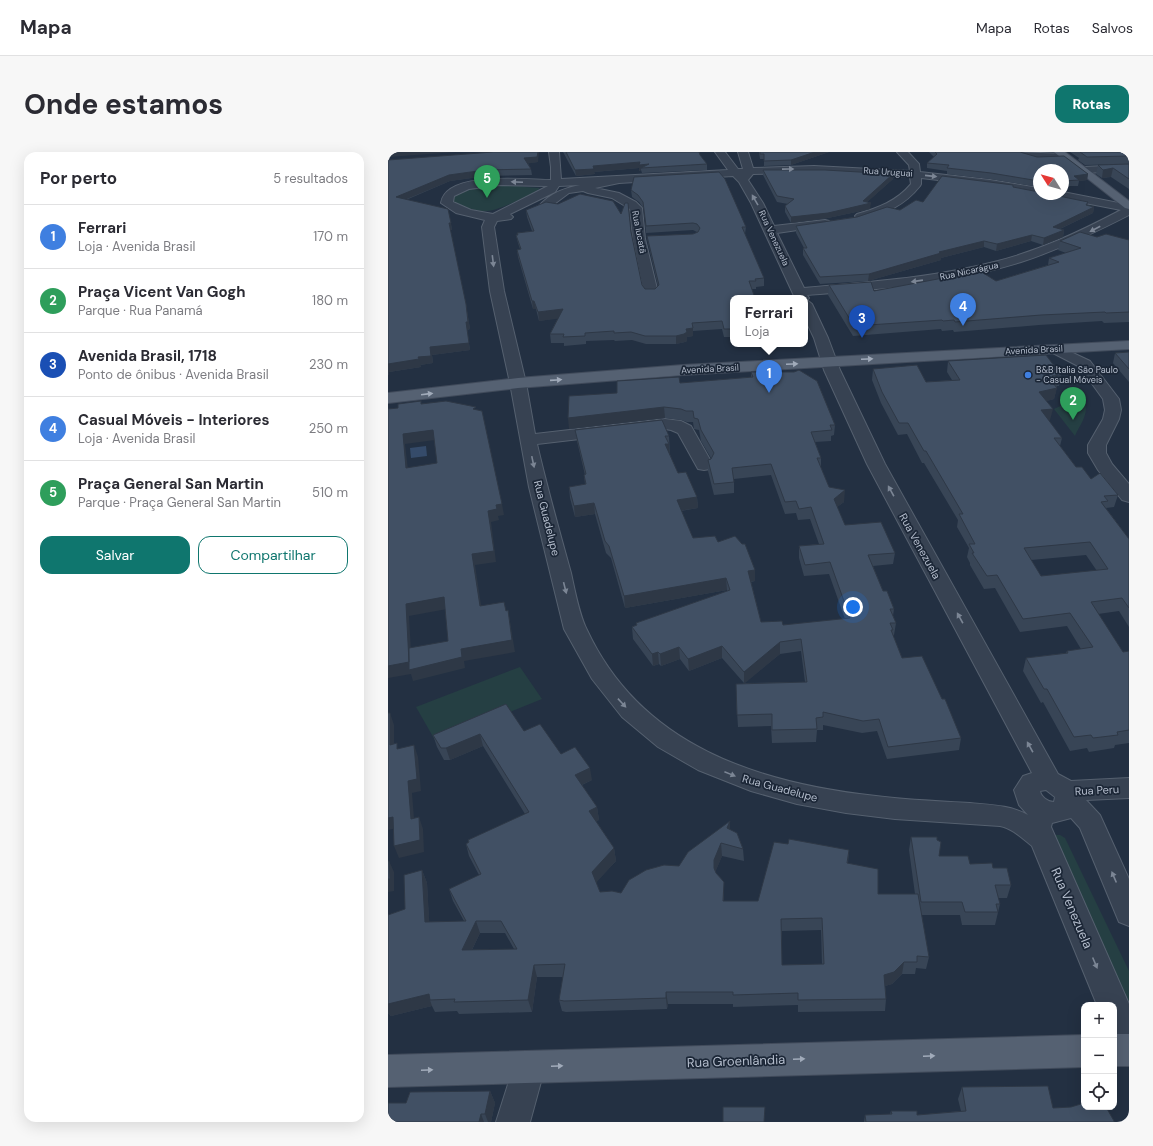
<!DOCTYPE html>
<html lang="pt">
<meta charset="utf-8">
<style>
body{margin:0;font-family:"DM Sans",sans-serif;background:#f7f7f7;color:#2b2b33}
.controls{position:absolute;right:12px;bottom:12px;display:grid;overflow:hidden;border-radius:8px;box-shadow:0 4px 16px #0002}
.controls button{width:36px;height:36px;display:grid;place-items:center;padding:0;border:0;border-bottom:1px solid #e1e1e2;background:#fff;color:#2b2b33;font:20px sans-serif}
.compass{position:absolute;left:645px;top:12px;width:36px;height:36px;border-radius:50%;background:#fff;box-shadow:0 4px 16px #0002;rotate:307deg}
.you{position:absolute;left:465px;top:455px;width:14px;height:14px;margin:-10px;border:3px solid #fff;border-radius:50%;background:#1a73e8;box-shadow:0 0 0 6px #1a73e833}
.badge{display:grid;place-items:center;width:26px;height:26px;border-radius:50%;background:#0f766e;color:#fff;font-size:13px;font-weight:700}
.pin{position:absolute;translate:-50% -33px;filter:drop-shadow(0 1px 2px #0008)}
.pin::after{content:'';position:absolute;top:21px;width:14px;height:12px;background:inherit;clip-path:polygon(0 0,100% 0,50% 100%)}
.popup{position:absolute;left:342px;top:143px;width:78px;height:52px;box-sizing:border-box;display:grid;place-content:center;border-radius:8px;background:#fff;filter:drop-shadow(0 1px 3px #0005);font-size:13px;white-space:nowrap;color:#7c7c81}
.popup b{font-size:15px;color:#2b2b33}
.popup::after{content:'';position:absolute;left:50%;top:100%;margin-left:-8px;border:8px solid transparent;border-top-color:#fff}
.list{margin:0;padding:0;list-style:none}
h2{display:flex;justify-content:space-between;align-items:center;height:52px;margin:0;padding:0 16px;font-size:17px}
h2 small{font-size:13px;font-weight:400;color:#7c7c81}
.list li{display:grid;grid-template-columns:26px 1fr auto;gap:12px;align-items:center;box-sizing:border-box;height:64px;padding:0 16px;border-top:1px solid #e1e1e2}
.list b{display:block;font-size:15px;white-space:nowrap}
.list p{margin:0;font-size:13px;white-space:nowrap;color:#7c7c81}
.list em{font-size:13px;font-style:normal;color:#7c7c81}
.actions{display:flex;gap:8px;padding:12px 16px}
.actions a{flex:1;padding:9px 0;border:1px solid #0f766e;border-radius:12px;text-align:center;font-size:14px;color:#0f766e}
.actions .main{background:#0f766e;color:#fff}
.icon{flex:none;width:22px;height:22px;fill:none;stroke:currentColor;stroke-width:2;stroke-linecap:round;stroke-linejoin:round}
.map{position:relative;flex:none;width:741px;height:970px;overflow:hidden;border-radius:12px}
header{display:flex;align-items:center;gap:24px;box-sizing:border-box;height:56px;padding:0 20px;background:#fff;border-bottom:1px solid #e1e1e2}
header strong{font-size:19px}
nav{display:flex;gap:22px;margin-inline-start:auto;font-size:14px}
.intro{display:flex;align-items:center;justify-content:space-between;box-sizing:border-box;height:96px;padding:0 24px}
h1{margin:0;font-size:28px}
.button{padding:10px 18px;border-radius:12px;background:#0f766e;color:#fff;font-size:14px;font-weight:700}
main{display:flex;gap:24px;padding:0 24px}
aside{flex:1;background:#fff;border-radius:12px;box-shadow:0 4px 16px #0002}
.map>svg:first-child{display:block}
.green{fill:#253f43}
.water{fill:#354b6a}
.lines{fill:none;stroke-linecap:round;stroke-linejoin:round}
.minor-casing{stroke:#55606f;stroke-width:2}
.major-casing{stroke:#414b5b;stroke-width:2}
.minor{fill:#374252;fill-rule:evenodd}
.major{fill:#556172;fill-rule:evenodd}
.wall{fill:#384556;fill-rule:evenodd}
.shaded-wall{fill:#2e3846}
.building{fill:#415064;stroke:#2e3846;fill-rule:evenodd}
.oneway{fill:#7c8695}
.oneway2{fill:#a1abba}
.shop-dot{fill:#3f7fe0;stroke:#1c2737;stroke-width:1.5}
.labels{text-anchor:middle;dominant-baseline:central;stroke-width:3.5;stroke-linejoin:round;paint-order:stroke}
.far-street-label{font-size:9px;fill:#b4bdcc;stroke:#1c2737}
.far-poi-label{font-size:9px;fill:#b4bdcc;stroke:#1c2737;text-anchor:start}
.street-label{font-size:11px;fill:#b4bdcc;stroke:#1c2737}
.near-street-label{font-size:13px;fill:#b4bdcc;stroke:#1c2737}
</style>
<header>
<strong>Mapa</strong>
<nav><a>Mapa</a><a>Rotas</a><a>Salvos</a></nav>
</header>
<div class="intro"><h1>Onde estamos</h1><a class="button">Rotas</a></div>
<main>
<aside>
<h2>Por perto<small>5 resultados</small></h2>
<ul class="list">
<li><span class="badge" style="background:#3f7fe0">1</span><div><b>Ferrari</b><p>Loja · Avenida Brasil</p></div><em>170 m</em></li>
<li><span class="badge" style="background:#2e9e5b">2</span><div><b>Praça Vicent Van Gogh</b><p>Parque · Rua Panamá</p></div><em>180 m</em></li>
<li><span class="badge" style="background:#1a4fb4">3</span><div><b>Avenida Brasil, 1718</b><p>Ponto de ônibus · Avenida Brasil</p></div><em>230 m</em></li>
<li><span class="badge" style="background:#3f7fe0">4</span><div><b>Casual Móveis - Interiores</b><p>Loja · Avenida Brasil</p></div><em>250 m</em></li>
<li><span class="badge" style="background:#2e9e5b">5</span><div><b>Praça General San Martin</b><p>Parque · Praça General San Martin</p></div><em>510 m</em></li>
</ul>
<div class="actions"><a class="main">Salvar</a><a>Compartilhar</a></div>
</aside>
<div class="map">
<svg width="741" height="970" viewBox="0 0 741 970">
<rect width="100%" height="100%" fill="#233042"/>
<g class="green">
<path d="M 95,33 L 125,33 L 137,35 L 152,36 C 145,43 110,58 100,59 C 89,60 76,55 66,52 L 64,45 L 72,39 Z"/>
<path d="M 696,248 C 702,262 692,272 687,284 L 666,257 L 683,249 Z"/>
<path d="M 132,515 L 154,547 L 48,590 L 28,555 Z"/>
<path d="M 667,683 L 672,683 L 677,686 L 741,819 L 741,852 L 667,695 L 665,684 Z"/>
</g>
<path class="water" d="M 38,294 L 39,304 L 23,306 L 22,296 Z"/>
<g class="lines">
<defs>
<g id="minor">
<path d="M 161,0 L 171,0 L 173,27 L 340,18 L 327,0 L 337,0 L 350,17 L 355,17 L 350,0 L 360,0 L 365,16 L 426,14 L 522,19 L 521,13 L 509,0 L 520,0 L 531,12 L 532,20 L 602,28 L 651,36 L 651,42 L 602,34 L 533,26 L 533,32 L 532,34 C 516,54 497,62 473,67 L 469,66 L 467,64 L 469,62 C 490,56 509,49 523,32 L 522,25 L 426,21 L 365,22 L 360,28 L 375,51 L 386,74 L 437,68 L 441,69 L 443,71 L 441,73 L 437,74 L 389,81 L 416,136 C 479,130 544,126 606,110 C 651,99 693,79 733,58 L 666,45 L 661,42 L 675,42 L 675,40 L 741,53 L 741,63 C 706,81 670,98 633,110 C 564,132 491,137 419,143 L 421,146 L 419,148 L 424,152 L 440,186 L 452,218 L 497,312 L 670,622 L 683,629 L 741,626 L 741,646 L 698,648 L 712,663 L 741,727 L 741,774 L 731,770 L 692,676 L 683,666 L 664,671 L 663,675 L 741,852 L 741,896 L 730,892 L 726,885 L 726,853 L 709,853 L 644,694 C 635,687 624,676 612,674 L 507,667 L 458,661 L 409,652 L 363,639 L 310,618 L 270,595 L 234,565 L 204,527 L 176,477 L 141,335 L 122,231 L 102,139 L 94,75 L 97,68 L 68,61 L 53,51 C 58,18 139,28 163,28 L 163,15 ZM 345,24 L 351,30 L 363,51 L 407,146 L 417,146 L 417,167 L 426,186 L 436,218 L 479,312 L 644,621 L 635,624 L 626,638 L 631,653 L 640,663 C 622,653 602,653 582,651 C 550,649 519,648 488,644 C 370,631 253,594 199,478 C 191,462 187,439 183,421 C 171,378 159,335 149,292 L 277,277 L 283,278 L 290,281 L 310,317 L 316,318 L 322,317 L 325,313 L 303,274 L 293,269 L 277,267 L 147,282 L 138,231 L 116,139 L 106,75 L 109,69 L 123,67 L 125,65 L 122,62 L 167,40 L 171,34 L 192,33 C 177,36 162,41 151,54 L 153,56 L 161,56 L 181,41 L 195,39 L 200,41 L 224,46 L 242,57 L 245,87 L 256,141 L 258,144 L 268,144 L 270,141 L 257,87 L 254,56 L 248,50 L 231,41 L 207,36 L 231,31 ZM 112,33 L 160,34 L 105,62 L 83,58 L 65,50 L 66,44 L 81,37 ZM 658,638 L 667,645 L 666,650 C 660,650 653,645 652,639 Z"/>
<path d="M 627,0 L 678,2 L 683,5 C 678,11 633,6 627,0 Z"/>
<path d="M 741,13 L 741,19 L 695,21 L 690,18 L 695,15 Z"/>
<path d="M 668,193 L 702,209 L 731,247 L 733,258 L 731,267 L 718,293 L 718,301 L 724,312 L 741,332 L 741,350 L 734,348 L 710,318 L 700,301 L 700,293 L 715,267 L 717,258 L 715,247 L 692,215 L 663,200 L 661,197 L 663,194 Z"/>
<path d="M 141,899 L 153,904 L 157,915 L 142,970 L 108,970 L 129,904 Z"/>
</g>
<g id="major">
<path d="M 666,0 L 677,0 L 741,49 L 741,57 L 737,56 Z"/>
<path d="M 741,189 L 741,197 L 295,223 L 130,236 L 0,251 L 0,241 L 130,226 L 295,213 Z"/>
<rect x="726" y="882" width="15" height="32"/>
<path d="M 696,883 L 696,915 L 0,935 L 0,903 Z"/>
</g>
</defs>
<use href="#minor" class="minor-casing"/>
<use href="#major" class="major-casing"/>
<use href="#minor" class="minor"/>
<use href="#major" class="major"/>
</g>
<g class="wall">
<path d="M 175,0 L 311,0 L 312,3 L 319,12 L 319,18 L 254,21 L 253,18 L 251,19 L 251,16 L 206,20 L 207,22 L 188,24 Z"/>
<path d="M 371,0 L 441,0 L 403,13 L 376,14 L 376,7 L 372,7 Z"/>
<path d="M 541,0 L 632,0 L 700,22 L 699,28 L 691,29 L 690,34 L 675,34 L 675,18 L 651,18 L 651,35 L 602,27 L 559,22 L 559,19 L 539,16 L 539,11 L 546,5 Z"/>
<path d="M 682,0 L 741,0 L 741,12 L 697,13 L 690,8 L 691,6 Z"/>
<path d="M 0,8 L 150,10 L 140,11 L 143,17 L 144,23 L 98,24 L 62,29 L 18,48 L 60,57 L 64,78 L 62,78 L 79,159 L 82,177 L 79,178 L 82,198 L 44,203 L 45,211 L 32,213 L 33,215 L 1,220 L 1,223 L 0,223 Z"/>
<path d="M 741,12 L 741,37 L 723,25 L 714,26 L 708,22 L 710,13 Z"/>
<path d="M 375,18 L 505,22 L 505,27 L 479,50 L 482,57 L 440,66 L 403,71 L 397,60 L 397,54 L 400,52 L 389,50 L 375,23 Z"/>
<path d="M 625,35 L 700,50 L 700,53 L 706,55 L 705,61 L 672,77 L 676,78 L 675,85 L 655,93 L 643,89 L 608,99 L 596,95 L 553,106 L 553,108 L 480,129 L 432,132 L 415,103 L 415,96 L 416,96 L 408,81 L 408,74 L 512,58 L 535,50 Z"/>
<path d="M 243,38 L 358,75 L 357,82 L 376,126 L 376,134 L 368,135 L 368,137 L 364,137 L 345,146 L 345,185 L 336,185 L 334,177 L 305,179 L 305,184 L 299,185 L 299,189 L 297,190 L 288,192 L 258,192 L 244,188 L 227,189 L 226,188 L 198,189 L 198,192 L 176,194 L 176,191 L 163,191 L 162,182 L 170,166 L 151,169 L 148,157 L 145,157 L 130,105 L 129,98 L 132,97 L 130,91 L 128,83 L 130,83 L 129,81 L 144,79 L 139,65 L 138,58 L 243,80 L 254,133 L 257,137 L 267,137 L 270,134 L 260,91 L 259,84 L 305,82 L 310,80 L 309,80 L 305,78 L 258,81 L 256,57 L 251,50 L 244,45 Z"/>
<path d="M 709,85 L 741,88 L 741,170 L 716,171 L 714,169 L 651,173 L 566,180 L 565,178 L 554,179 L 553,177 L 465,184 L 440,143 L 441,133 L 486,139 L 608,129 L 660,113 L 661,106 L 678,101 L 670,98 L 672,89 Z"/>
<path d="M 741,200 L 741,230 L 725,211 L 727,201 Z"/>
<path d="M 560,209 L 673,223 L 671,234 L 669,234 L 666,247 L 658,249 L 662,268 L 660,269 L 674,286 L 672,294 L 688,315 L 703,327 L 730,343 L 726,355 L 718,356 L 741,387 L 741,475 L 731,459 L 710,462 L 735,500 L 741,499 L 741,591 L 727,593 L 726,596 L 701,600 L 699,596 L 682,599 L 655,550 L 653,551 L 635,519 L 638,506 L 678,501 L 679,499 L 693,497 L 679,474 L 632,480 L 607,436 L 596,437 L 582,413 L 582,411 L 579,405 L 581,396 L 569,375 L 570,368 L 536,311 L 534,311 L 519,282 L 510,283 L 493,251 L 484,228 L 485,217 L 538,230 L 564,228 L 559,220 ZM 698,403 L 709,419 L 653,424 L 643,408 Z"/>
<path d="M 363,220 L 447,273 L 446,283 L 443,284 L 443,289 L 427,290 L 433,306 L 433,316 L 441,335 L 456,350 L 449,355 L 457,373 L 507,401 L 505,412 L 485,414 L 495,439 L 506,457 L 505,464 L 508,471 L 506,483 L 505,483 L 514,506 L 573,586 L 571,598 L 499,607 L 489,579 L 474,581 L 435,573 L 435,578 L 429,578 L 428,590 L 384,591 L 383,574 L 350,575 L 348,544 L 356,531 L 334,506 L 301,519 L 292,507 L 273,514 L 271,512 L 265,514 L 245,487 L 244,475 L 248,473 L 248,471 L 339,439 L 339,438 L 237,456 L 223,406 L 218,401 L 207,362 L 187,365 L 182,346 L 181,335 L 197,332 L 196,323 L 197,323 L 189,289 L 187,278 L 281,284 L 282,303 L 290,321 L 309,345 L 310,356 L 293,359 L 305,386 L 330,390 L 367,418 L 367,429 L 363,430 L 373,470 L 395,473 L 457,467 L 441,422 L 416,424 L 411,406 L 411,394 L 431,392 L 422,367 L 410,368 L 408,361 L 397,362 L 383,323 L 346,327 L 346,341 L 326,343 L 320,319 L 320,308 L 323,306 L 313,289 L 311,278 L 306,277 L 305,270 L 299,270 L 293,268 L 277,266 L 181,277 L 229,241 L 292,231 L 363,225 ZM 413,499 L 417,530 L 356,531 L 392,502 Z"/>
<path d="M 136,579 L 173,602 L 204,628 L 194,633 L 209,655 L 211,668 L 208,669 L 226,696 L 228,709 L 208,730 L 212,740 L 233,741 L 291,714 L 342,678 L 355,697 L 356,709 L 334,704 L 327,720 L 328,721 L 336,730 L 336,749 L 370,749 L 400,692 L 461,698 L 460,711 L 490,742 L 527,742 L 521,698 L 523,685 L 551,704 L 582,712 L 605,716 L 623,733 L 619,746 L 610,746 L 612,752 L 607,773 L 574,773 L 572,763 L 533,763 L 541,805 L 538,817 L 528,816 L 527,822 L 514,822 L 504,832 L 497,834 L 498,847 L 497,859 L 410,860 L 410,853 L 345,855 L 345,852 L 280,852 L 279,857 L 178,860 L 174,859 L 171,848 L 175,825 L 149,825 L 144,860 L 71,862 L 69,859 L 47,860 L 44,854 L 3,864 L 1,862 L 0,862 L 0,763 L 17,757 L 34,718 L 39,731 L 41,770 L 76,769 L 65,749 L 61,737 L 91,723 L 81,704 L 78,692 L 80,691 L 80,688 L 137,662 L 95,594 L 62,608 L 56,608 L 49,595 L 45,583 ZM 433,778 L 434,812 L 394,813 L 394,779 ZM 92,781 L 117,781 L 126,797 L 84,798 Z"/>
<path d="M 574,935 L 665,956 L 726,970 L 476,970 L 477,963 L 502,962 L 503,959 L 529,963 L 573,959 L 570,947 Z"/>
<path d="M 102,939 L 107,951 L 103,970 L 0,970 L 18,951 Z"/>
</g>
<g class="shaded-wall">
<path d="M 0,0 L 68,0 L 0,5 Z"/>
<path d="M 150,0 L 151,0 L 150,10 L 137,12 L 136,6 Z"/>
<path d="M 427,0 L 441,0 L 403,13 L 403,8 Z"/>
<path d="M 252,10 L 261,12 L 253,16 L 253,18 L 251,19 L 251,16 L 206,20 L 207,22 L 188,24 L 187,18 L 205,14 Z"/>
<path d="M 725,16 L 723,25 L 714,26 L 715,18 Z"/>
<path d="M 97,18 L 98,24 L 62,29 L 9,51 L 8,45 L 61,23 Z"/>
<path d="M 505,22 L 505,27 L 476,53 L 483,51 L 482,57 L 440,66 L 403,71 L 403,65 L 475,49 Z"/>
<path d="M 700,22 L 699,28 L 691,29 L 691,28 L 686,24 Z"/>
<path d="M 706,55 L 705,61 L 663,81 L 665,75 Z"/>
<path d="M 61,71 L 63,71 L 64,78 L 62,78 Z"/>
<path d="M 676,78 L 675,85 L 655,93 L 656,86 Z"/>
<path d="M 644,83 L 643,89 L 608,99 L 609,92 Z"/>
<path d="M 596,89 L 596,95 L 553,106 L 553,108 L 480,129 L 481,122 L 551,100 Z"/>
<path d="M 144,149 L 146,149 L 148,157 L 145,157 Z"/>
<path d="M 78,152 L 82,177 L 79,178 L 82,198 L 44,203 L 45,211 L 32,213 L 30,205 L 42,195 L 78,170 Z"/>
<path d="M 175,157 L 176,166 L 151,169 L 150,160 Z"/>
<path d="M 305,176 L 305,184 L 299,185 L 299,189 L 297,190 L 288,192 L 288,184 L 298,177 Z"/>
<path d="M 31,207 L 33,215 L 1,220 L 1,223 L 0,223 L 0,212 Z"/>
<path d="M 669,236 L 666,247 L 649,252 L 651,240 Z"/>
<path d="M 276,255 L 277,266 L 181,277 L 180,266 Z"/>
<path d="M 665,257 L 662,268 L 650,270 L 653,258 Z"/>
<path d="M 45,278 L 47,288 L 17,292 L 21,326 L 18,316 L 15,282 Z"/>
<path d="M 277,292 L 281,292 L 282,303 L 278,304 Z"/>
<path d="M 457,338 L 456,350 L 445,358 L 446,347 Z"/>
<path d="M 309,345 L 310,356 L 290,359 L 289,348 Z"/>
<path d="M 206,351 L 207,362 L 187,365 L 186,354 Z"/>
<path d="M 114,352 L 116,363 L 110,364 L 111,368 L 103,370 L 108,410 L 87,413 L 95,466 L 92,454 L 84,402 L 100,359 L 108,353 Z"/>
<path d="M 367,418 L 367,429 L 360,430 L 360,419 Z"/>
<path d="M 338,426 L 339,438 L 237,456 L 236,444 Z"/>
<path d="M 56,445 L 59,457 L 21,464 L 24,517 L 73,497 L 120,458 L 127,500 L 76,509 L 77,516 L 25,529 L 23,522 L 0,526 L 0,514 L 18,452 Z"/>
<path d="M 392,490 L 392,502 L 356,532 L 356,520 Z"/>
<path d="M 334,494 L 334,506 L 301,519 L 300,507 Z"/>
<path d="M 291,495 L 292,507 L 273,514 L 272,502 Z"/>
<path d="M 270,500 L 271,512 L 265,514 L 264,502 Z"/>
<path d="M 2,561 L 6,573 L 6,605 L 2,593 Z"/>
<path d="M 92,582 L 95,594 L 62,608 L 58,596 Z"/>
<path d="M 26,593 L 30,605 L 33,639 L 24,641 L 27,679 L 23,667 L 20,629 Z"/>
<path d="M 202,616 L 204,628 L 189,635 L 187,623 Z"/>
<path d="M 209,655 L 211,668 L 203,672 L 201,659 Z"/>
<path d="M 5,665 L 9,676 L 0,678 L 0,666 Z"/>
<path d="M 31,665 L 35,677 L 36,700 L 11,706 L 6,694 Z"/>
<path d="M 342,669 L 342,681 L 339,676 Z"/>
<path d="M 333,691 L 334,704 L 327,721 L 326,716 L 326,708 Z"/>
<path d="M 226,696 L 228,709 L 206,733 L 204,720 Z"/>
<path d="M 1,709 L 6,720 L 6,739 L 0,740 L 0,727 Z"/>
<path d="M 34,718 L 39,731 L 42,782 L 37,770 Z"/>
<path d="M 336,730 L 336,742 L 335,761 L 335,749 Z"/>
<path d="M 88,769 L 92,781 L 78,810 L 74,798 Z"/>
<path d="M 516,810 L 514,822 L 504,832 L 494,835 L 496,823 Z"/>
<path d="M 146,813 L 149,825 L 144,860 L 140,848 Z"/>
<path d="M 278,840 L 280,852 L 279,857 L 278,846 Z"/>
<path d="M 41,842 L 42,848 L 44,854 L 3,864 L 1,862 L 0,862 L 0,852 Z"/>
<path d="M 102,939 L 107,951 L 103,970 L 100,970 L 97,962 Z"/>
<path d="M 93,962 L 96,970 L 91,970 Z"/>
</g>
<g class="building">
<path d="M 105,0 L 150,0 L 149,5 L 136,6 L 143,17 L 97,18 L 61,23 L 8,45 L 60,57 L 63,71 L 61,71 L 78,152 L 80,170 L 78,170 L 81,191 L 42,195 L 43,204 L 30,205 L 31,207 L 0,212 L 0,8 Z"/>
<path d="M 178,0 L 311,0 L 312,3 L 319,12 L 253,16 L 261,12 L 251,13 L 252,10 L 205,14 L 206,17 L 187,18 Z"/>
<path d="M 372,0 L 427,0 L 403,8 L 376,9 L 376,2 L 372,2 Z"/>
<path d="M 547,0 L 632,0 L 649,5 L 676,4 L 700,22 L 686,24 L 691,28 L 675,29 L 675,18 L 651,18 L 651,29 L 603,21 L 559,16 L 561,13 L 539,11 L 549,2 Z"/>
<path d="M 692,0 L 741,0 L 741,4 L 699,5 Z"/>
<path d="M 741,12 L 741,27 L 725,16 L 715,18 L 710,13 Z"/>
<path d="M 375,18 L 437,18 L 505,22 L 475,49 L 483,51 L 440,61 L 403,65 L 397,54 L 406,47 L 389,44 Z"/>
<path d="M 331,20 L 337,27 L 358,75 L 354,75 L 376,126 L 367,127 L 368,129 L 361,129 L 367,146 L 345,146 L 345,177 L 336,177 L 334,169 L 304,171 L 305,176 L 298,177 L 299,180 L 296,182 L 288,184 L 257,184 L 243,180 L 226,181 L 226,179 L 197,181 L 197,184 L 175,185 L 176,182 L 162,182 L 175,157 L 150,160 L 146,149 L 144,149 L 129,98 L 133,97 L 128,83 L 130,83 L 129,81 L 146,79 L 138,58 L 158,50 L 170,52 L 192,42 L 225,49 L 233,62 L 237,51 L 240,51 L 243,80 L 254,133 L 257,137 L 267,137 L 271,133 L 259,84 L 305,82 L 310,80 L 312,76 L 309,72 L 305,71 L 258,74 L 255,50 L 250,43 L 243,38 L 246,25 Z"/>
<path d="M 554,24 L 625,33 L 625,35 L 651,40 L 651,42 L 661,42 L 700,50 L 698,53 L 706,55 L 665,75 L 676,78 L 656,86 L 644,83 L 609,92 L 596,89 L 551,100 L 553,101 L 481,122 L 432,125 L 415,96 L 419,96 L 408,74 L 469,65 L 499,55 L 512,58 L 528,48 L 535,50 Z"/>
<path d="M 692,80 L 709,85 L 718,82 L 741,88 L 741,160 L 718,161 L 717,160 L 653,163 L 567,170 L 566,168 L 555,169 L 554,168 L 466,174 L 441,133 L 483,130 L 486,139 L 592,119 L 608,129 L 671,110 L 661,106 L 693,96 L 672,89 Z"/>
<path d="M 741,200 L 741,217 L 727,201 Z"/>
<path d="M 658,203 L 673,223 L 664,224 L 670,230 L 665,231 L 669,236 L 651,240 L 665,257 L 653,258 L 674,286 L 666,286 L 688,315 L 694,315 L 703,327 L 712,321 L 730,343 L 716,344 L 720,349 L 713,350 L 741,387 L 741,456 L 734,446 L 703,450 L 735,500 L 741,499 L 741,578 L 729,580 L 730,583 L 705,586 L 703,583 L 686,585 L 659,537 L 656,537 L 638,506 L 680,501 L 679,499 L 705,495 L 682,461 L 635,467 L 609,423 L 599,424 L 584,401 L 586,401 L 581,392 L 587,392 L 571,362 L 575,362 L 538,299 L 536,299 L 520,271 L 511,271 L 494,240 L 485,217 L 529,213 L 538,230 L 572,228 L 560,209 ZM 702,390 L 720,417 L 653,424 L 636,396 Z"/>
<path d="M 411,218 L 429,229 L 447,273 L 442,273 L 444,278 L 423,280 L 433,306 L 429,306 L 441,335 L 457,338 L 446,347 L 457,373 L 493,370 L 507,401 L 480,403 L 495,439 L 499,439 L 506,457 L 502,457 L 508,471 L 502,471 L 505,478 L 503,478 L 514,506 L 534,504 L 554,547 L 557,547 L 573,586 L 500,595 L 491,567 L 475,569 L 435,560 L 435,565 L 428,566 L 429,577 L 384,578 L 384,562 L 349,563 L 348,532 L 419,530 L 413,487 L 392,490 L 356,520 L 334,494 L 300,507 L 291,495 L 272,502 L 270,500 L 264,502 L 244,475 L 249,473 L 248,471 L 342,438 L 338,426 L 236,444 L 221,394 L 217,389 L 206,351 L 186,354 L 181,335 L 198,332 L 196,323 L 198,322 L 187,278 L 274,268 L 281,284 L 277,284 L 281,292 L 277,292 L 290,321 L 298,320 L 309,345 L 289,348 L 305,386 L 327,384 L 330,390 L 347,384 L 354,392 L 357,392 L 367,418 L 360,419 L 373,470 L 394,469 L 395,473 L 462,466 L 442,410 L 417,413 L 411,394 L 436,392 L 423,355 L 411,357 L 408,349 L 397,350 L 383,312 L 344,316 L 346,330 L 326,332 L 320,308 L 323,307 L 326,301 L 313,278 L 310,267 L 306,266 L 305,259 L 298,259 L 293,257 L 276,255 L 180,266 L 181,244 L 229,241 L 229,229 L 291,225 L 292,231 L 365,225 L 363,220 L 406,220 Z"/>
<path d="M 33,249 L 33,252 L 58,249 L 88,255 L 85,257 L 94,259 L 114,352 L 108,353 L 109,357 L 100,359 L 106,399 L 84,402 L 92,454 L 116,450 L 118,459 L 120,458 L 124,488 L 73,497 L 74,505 L 21,518 L 21,496 L 60,489 L 56,445 L 18,452 L 21,510 L 0,514 L 0,257 L 10,256 L 10,252 ZM 45,278 L 49,311 L 18,316 L 15,282 Z"/>
<path d="M 118,552 L 136,579 L 152,572 L 173,602 L 187,595 L 202,616 L 187,623 L 209,655 L 201,659 L 226,696 L 204,720 L 212,740 L 224,739 L 233,741 L 241,728 L 258,718 L 276,713 L 291,714 L 300,700 L 342,669 L 339,676 L 349,681 L 355,697 L 333,691 L 326,708 L 326,716 L 328,721 L 336,730 L 335,749 L 370,749 L 386,690 L 400,692 L 401,687 L 461,698 L 459,711 L 490,717 L 490,742 L 530,742 L 541,805 L 529,804 L 529,810 L 516,810 L 506,820 L 496,823 L 498,847 L 410,848 L 410,841 L 345,843 L 345,840 L 278,840 L 278,846 L 176,849 L 171,848 L 177,812 L 146,813 L 140,848 L 66,850 L 67,847 L 42,848 L 41,842 L 0,852 L 0,763 L 17,757 L 16,723 L 34,718 L 37,770 L 78,769 L 61,737 L 93,722 L 78,692 L 81,690 L 80,688 L 141,660 L 92,582 L 58,596 L 53,596 L 45,583 ZM 434,766 L 436,812 L 394,813 L 393,767 ZM 88,769 L 113,769 L 129,797 L 74,798 Z"/>
<path d="M 0,561 L 2,561 L 2,593 L 9,591 L 9,597 L 26,593 L 29,627 L 20,629 L 23,667 L 31,665 L 32,688 L 6,694 L 5,665 L 0,666 Z"/>
<path d="M 523,685 L 549,685 L 549,688 L 553,690 L 551,704 L 580,704 L 582,712 L 604,711 L 605,716 L 619,716 L 623,733 L 607,733 L 612,752 L 608,752 L 610,760 L 577,760 L 574,750 L 533,750 Z"/>
<path d="M 0,709 L 1,709 L 2,727 L 0,727 Z"/>
<path d="M 660,934 L 665,956 L 683,955 L 696,951 L 696,955 L 718,955 L 726,969 L 726,970 L 478,970 L 477,963 L 504,962 L 503,959 L 529,959 L 529,963 L 578,959 L 574,935 Z"/>
<path d="M 102,939 L 97,962 L 93,962 L 91,970 L 0,970 L 0,951 L 18,951 L 22,940 Z"/>
<path d="M 335,955 L 377,955 L 376,970 L 335,970 Z"/>
</g>
<defs><path id="oneway-solid" d="M-6-.8H1V-3.2L6.5 0L1 3.2V.8H-6Z"/></defs>
<g class="oneway">
<use href="#oneway-solid" transform="translate(400 17) rotate(-1)"/>
<use href="#oneway-solid" transform="translate(543 24) rotate(6)"/>
<use href="#oneway-solid" transform="translate(129 30) rotate(-178)"/>
<use href="#oneway-solid" transform="translate(367 48) rotate(-120)"/>
<use href="#oneway-solid" transform="translate(707 77) rotate(152)"/>
<use href="#oneway-solid" transform="translate(105 109) rotate(83)"/>
<use href="#oneway-solid" transform="translate(529 129) rotate(172)"/>
<use href="#oneway-solid" transform="translate(145 310) rotate(78)"/>
<use href="#oneway-solid" transform="translate(503 339) rotate(-119)"/>
<use href="#oneway-solid" transform="translate(177 436) rotate(76)"/>
<use href="#oneway-solid" transform="translate(572 466) rotate(-119)"/>
<use href="#oneway-solid" transform="translate(234 551) rotate(47)"/>
<use href="#oneway-solid" transform="translate(642 595) rotate(-119)"/>
<use href="#oneway-solid" transform="translate(342 622) rotate(22)"/>
<use href="#oneway-solid" transform="translate(726 725) rotate(-113)"/>
<use href="#oneway-solid" transform="translate(707 811) rotate(67)"/>
</g>
<g class="oneway2">
<use href="#oneway-solid" transform="translate(479 207) rotate(-3)"/>
<use href="#oneway-solid" transform="translate(404 212) rotate(-3)"/>
<use href="#oneway-solid" transform="translate(168 228) rotate(-4)"/>
<use href="#oneway-solid" transform="translate(39 242) rotate(-7)"/>
<use href="#oneway-solid" transform="translate(541 904) rotate(-2)"/>
<use href="#oneway-solid" transform="translate(411 907) rotate(-2)"/>
<use href="#oneway-solid" transform="translate(169 914) rotate(-2)"/>
<use href="#oneway-solid" transform="translate(39 918) rotate(-2)"/>
</g>
<circle class="shop-dot" cx="640" cy="223" r="4"/>
<g class="labels">
<g class="far-street-label">
<text transform="translate(500 20) rotate(4)">Rua Uruguai</text>
<text transform="translate(251 80) rotate(79)">Rua Iucatã</text>
<text transform="translate(386 86) rotate(65)">Rua Venezuela</text>
<text transform="translate(581 119) rotate(-12)">Rua Nicarágua</text>
<text transform="translate(646 198) rotate(-3)">Avenida Brasil</text>
<text transform="translate(322 217) rotate(-3)">Avenida Brasil</text>
</g>
<g class="far-poi-label">
<text x="648" y="218">B&amp;B Italia São Paulo<tspan x="648" dy="10">- Casual Móveis</tspan></text>
</g>
<g class="street-label">
<text transform="translate(159 366) rotate(76)">Rua Guadelupe</text>
<text transform="translate(532 394) rotate(61)">Rua Venezuela</text>
<text transform="translate(392 636) rotate(15)">Rua Guadelupe</text>
<text transform="translate(709 638) rotate(-3)">Rua Peru</text>
</g>
<g class="near-street-label">
<text transform="translate(684 756) rotate(67)">Rua Venezuela</text>
<text transform="translate(348 909) rotate(-2)">Rua Groenlândia</text>
</g>
</g>
</svg>
<div class="controls">
<button>+</button>
<button>−</button>
<button><svg class="icon" aria-label="locate" viewBox="0 0 24 24"><circle cx="12" cy="12" r="6"/><path d="M12 2v4M12 18v4M2 12h4M18 12h4"/></svg></button>
</div>
<svg class="compass" viewBox="-18 -18 36 36"><path d="M0-13l5 13h-10z" fill="#e53935"/><path d="M0 13l5-13h-10z" fill="#7c7c81"/></svg>
<div class="you"></div>
<div class="pin badge" style="left:381px;top:241px;background:#3f7fe0">1</div>
<div class="popup"><b>Ferrari</b>Loja</div>
<div class="pin badge" style="left:685px;top:268px;background:#2e9e5b">2</div>
<div class="pin badge" style="left:474px;top:186px;background:#1a4fb4">3</div>
<div class="pin badge" style="left:575px;top:174px;background:#3f7fe0">4</div>
<div class="pin badge" style="left:99px;top:46px;background:#2e9e5b">5</div>
</div>
</main>
